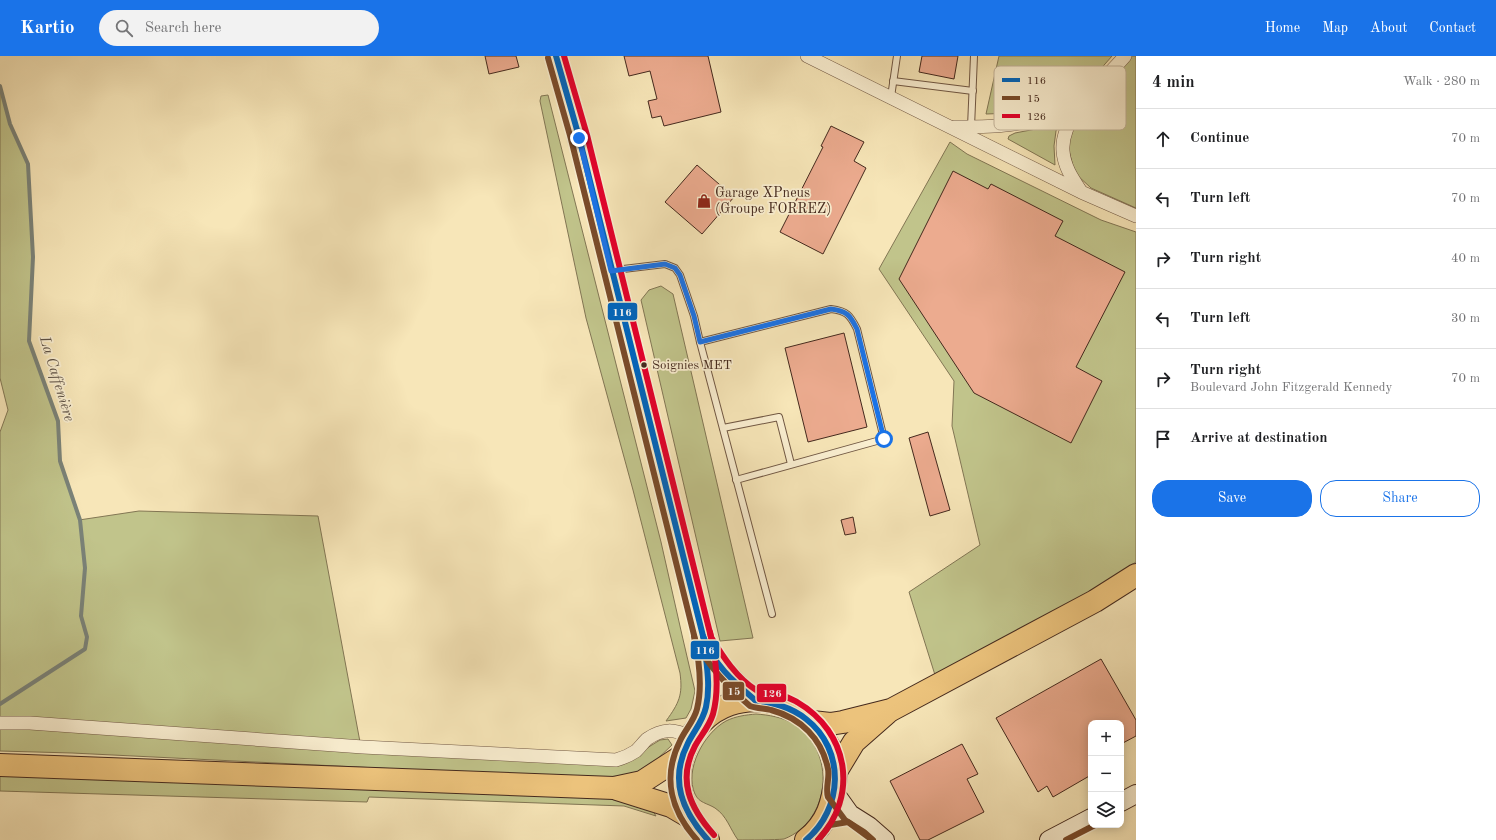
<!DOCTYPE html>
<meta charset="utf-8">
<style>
body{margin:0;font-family:"Old Standard TT",serif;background:#f2f2f2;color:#202124}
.controls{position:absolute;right:12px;bottom:12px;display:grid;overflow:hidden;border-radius:8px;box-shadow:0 2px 10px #0003}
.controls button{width:36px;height:36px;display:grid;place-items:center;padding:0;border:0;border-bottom:1px solid #e0e0e0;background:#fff;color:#202124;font:20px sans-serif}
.stop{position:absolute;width:12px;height:12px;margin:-9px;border:3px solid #1a73e8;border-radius:50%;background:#fff}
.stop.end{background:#1a73e8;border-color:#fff;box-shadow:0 1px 4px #0008}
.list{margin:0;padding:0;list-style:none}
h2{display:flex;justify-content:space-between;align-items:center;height:52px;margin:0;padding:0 16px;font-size:17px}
h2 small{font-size:13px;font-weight:400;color:#757577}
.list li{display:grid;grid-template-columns:26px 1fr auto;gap:12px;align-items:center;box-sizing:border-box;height:60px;padding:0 16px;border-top:1px solid #e0e0e0}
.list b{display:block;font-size:15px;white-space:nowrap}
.list p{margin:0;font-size:13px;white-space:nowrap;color:#757577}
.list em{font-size:13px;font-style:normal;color:#757577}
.actions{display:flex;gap:8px;padding:12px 16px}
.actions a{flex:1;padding:9px 0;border:1px solid #1a73e8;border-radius:16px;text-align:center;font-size:14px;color:#1a73e8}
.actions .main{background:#1a73e8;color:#fff}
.icon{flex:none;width:22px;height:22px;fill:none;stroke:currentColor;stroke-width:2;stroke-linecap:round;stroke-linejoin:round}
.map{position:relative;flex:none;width:1136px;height:784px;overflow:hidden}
header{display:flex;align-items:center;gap:24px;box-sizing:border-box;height:56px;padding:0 20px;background:#1a73e8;color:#fff}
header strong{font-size:19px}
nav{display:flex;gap:22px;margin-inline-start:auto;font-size:14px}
.search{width:280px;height:36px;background:#f2f2f2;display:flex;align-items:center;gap:10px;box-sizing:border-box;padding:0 14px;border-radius:22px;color:#757577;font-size:15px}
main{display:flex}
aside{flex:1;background:#fff}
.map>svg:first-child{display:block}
.green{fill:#c1c48b;stroke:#827654}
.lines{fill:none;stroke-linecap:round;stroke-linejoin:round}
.stream{stroke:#7a8278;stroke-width:4}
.building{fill:#ecab8f;stroke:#44291d}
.lane-casing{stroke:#715844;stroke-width:8}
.street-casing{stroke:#715844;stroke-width:14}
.secondary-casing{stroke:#44291d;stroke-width:20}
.primary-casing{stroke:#44291d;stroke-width:22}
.highway-casing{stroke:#44291d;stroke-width:24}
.lane{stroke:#faefd1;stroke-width:6}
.street{stroke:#faefd1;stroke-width:13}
.secondary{stroke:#faefd1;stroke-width:18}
.primary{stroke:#ecc37c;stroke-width:20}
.highway{stroke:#ecc37c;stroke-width:22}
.bus-1-casing{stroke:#faefd1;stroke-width:9}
.bus-2-casing{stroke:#faefd1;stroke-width:9}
.bus-3-casing{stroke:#faefd1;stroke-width:9}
.bus-1{stroke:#0065bd;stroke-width:6}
.bus-2{stroke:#7a4b2a;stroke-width:6}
.bus-3{stroke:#e4002b;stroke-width:6}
.route{stroke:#1a73e8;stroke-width:5}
.bus-dot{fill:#44291d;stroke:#faefd1;stroke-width:1.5}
.labels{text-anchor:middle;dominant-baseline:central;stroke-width:3.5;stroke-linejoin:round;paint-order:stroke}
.bus-label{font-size:13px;fill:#44291d;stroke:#faefd1;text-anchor:start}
.poi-label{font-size:14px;fill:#44291d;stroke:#faefd1;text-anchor:start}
.water-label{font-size:15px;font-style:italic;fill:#5a4e43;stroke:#faefd1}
.key{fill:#faefd1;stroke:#c3b49b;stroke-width:1}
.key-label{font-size:11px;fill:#44291d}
.line-badge{stroke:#faefd1;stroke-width:1.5}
.badge-label{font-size:11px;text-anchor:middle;font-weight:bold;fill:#fff}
</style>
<header>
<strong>Kartio</strong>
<div class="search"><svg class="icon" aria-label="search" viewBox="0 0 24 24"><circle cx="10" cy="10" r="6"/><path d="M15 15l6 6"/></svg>Search here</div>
<nav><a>Home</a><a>Map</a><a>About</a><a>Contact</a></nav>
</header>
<main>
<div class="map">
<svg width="1136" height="784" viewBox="0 0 1136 784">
<rect width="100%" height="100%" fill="#f7e6b8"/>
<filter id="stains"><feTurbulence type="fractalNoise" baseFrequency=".005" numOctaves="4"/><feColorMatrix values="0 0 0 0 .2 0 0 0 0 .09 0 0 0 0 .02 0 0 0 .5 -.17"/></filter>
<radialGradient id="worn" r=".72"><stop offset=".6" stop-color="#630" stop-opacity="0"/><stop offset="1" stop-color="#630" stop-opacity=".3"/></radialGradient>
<g class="green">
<path d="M 999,0 L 1112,0 L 1098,16 L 1070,36 L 1044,48 L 1015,57 L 986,58 Z"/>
<path d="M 1131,0 L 1136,0 L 1136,152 L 1091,132 L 1077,119 L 1073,110 L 1068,91 L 1075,63 Z"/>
<path d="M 0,30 L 10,68 L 28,108 L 33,201 L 29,285 L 58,365 L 60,405 L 79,464 L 139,455 L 318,460 L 360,686 L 0,665 L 0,376 L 8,354 L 0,322 Z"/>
<path d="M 548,39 L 661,486 L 682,579 L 695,635 L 691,653 L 686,662 L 666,665 C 679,647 683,639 680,617 L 633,434 L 586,262 L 540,45 L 541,40 Z"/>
<path d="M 1059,65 L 1056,75 L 1054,90 L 1055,109 L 1008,83 L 1009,80 L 1015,77 L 1036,73 Z"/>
<path d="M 950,86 L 967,98 L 1101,164 L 1136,176 L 1136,506 L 1082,540 L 935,619 L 909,536 L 980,489 L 952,370 L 954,325 L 879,213 Z"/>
<path d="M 661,230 L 673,238 L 753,582 L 720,585 L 641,244 L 649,234 Z"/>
<path d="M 756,658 C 769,659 782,661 794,668 C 837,695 831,765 784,783 C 775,784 748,784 738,784 C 730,773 727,760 715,752 C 707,747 699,747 695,738 C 684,714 704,677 726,665 C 736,660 746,659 756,658 Z"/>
<path d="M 0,673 L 29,673 L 618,710 L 660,684 L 668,683 L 672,689 L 652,708 L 622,724 L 72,697 L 0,695 Z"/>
<path d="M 0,718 L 621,743 L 650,750 L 656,760 L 624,750 L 369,741 L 367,746 L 0,735 Z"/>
</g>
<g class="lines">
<path class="stream" d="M 0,30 L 10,68 L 28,108 L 33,201 L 29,285 L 58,365 L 60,405 L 80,464 L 85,512 L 81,560 L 87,581 L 85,593 L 0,648"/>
</g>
<g class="building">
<path d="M 485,0 L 516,0 L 519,11 L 489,18 Z"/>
<path d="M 624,0 L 708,0 L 721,56 L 664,70 L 661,60 L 652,62 L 648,45 L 657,43 L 650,15 L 629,20 Z"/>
<path d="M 922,0 L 958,0 L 954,23 L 919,16 Z"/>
<path d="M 831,70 L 864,86 L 854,105 L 866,112 L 823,198 L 780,176 L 823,91 L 821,90 Z"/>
<path d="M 697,109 L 734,141 L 702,178 L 665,146 Z"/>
<path d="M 953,115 L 988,133 L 991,128 L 1063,165 L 1055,180 L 1125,216 L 1076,311 L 1102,325 L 1071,387 L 974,337 L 899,223 Z"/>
<path d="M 844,277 L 867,371 L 808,386 L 785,292 Z"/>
<path d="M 928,376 L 950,454 L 930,460 L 909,382 Z"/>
<path d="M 853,461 L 856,477 L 845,479 L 841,464 Z"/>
<path d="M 1101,603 L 1136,664 L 1136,680 L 1121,688 L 1121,667 L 1091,667 L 1091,719 L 1053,741 L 1047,730 L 1038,736 L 996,662 Z"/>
<path d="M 962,688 L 978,718 L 967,723 L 984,756 L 928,784 L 920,784 L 890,725 Z"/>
</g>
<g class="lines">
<defs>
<g id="lane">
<path d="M 893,25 L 973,35"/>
<path d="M 891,41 L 897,0"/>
<path d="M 971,71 L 974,0"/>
<path d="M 615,214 L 665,208 L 675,212 L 680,219 L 694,260 L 700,286 L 772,558"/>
<path d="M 700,286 L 831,253 C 847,255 850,259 857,273 L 884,383 L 736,424"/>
<path d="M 723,372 L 779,361 L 791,408"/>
</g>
<g id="street">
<path d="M 807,0 L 1081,136 L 1136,160"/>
<path d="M 954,71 C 986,71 1020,71 1051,58 C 1063,53 1075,47 1087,41"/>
<path d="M 1080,134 C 1072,122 1064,110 1063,95 C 1060,60 1104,25 1125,0"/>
<path d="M 0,667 L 30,667 L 363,691 L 616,704 C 623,702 630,699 636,695 C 640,691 643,687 647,683 C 663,672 674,673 691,681"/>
</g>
<g id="secondary">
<path d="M 835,737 L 850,758 L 869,770 L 885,784"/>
<path d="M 1121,746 L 1136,738"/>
<path d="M 1049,784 L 1091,762"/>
</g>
<g id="primary">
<path d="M 556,0 L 579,81 L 704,584 L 709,634 L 702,666"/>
<path d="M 705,587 C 719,610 734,627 755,644"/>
</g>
<g id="highway">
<path d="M 812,666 L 830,668 L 843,666 L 891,654 L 1095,545 L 1136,519"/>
<path d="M 0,709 L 614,732 L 642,726 L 682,700"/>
<path d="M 837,714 L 854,686 L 887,657"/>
<path d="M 617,733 L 671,750 L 688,760"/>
<path d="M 708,784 C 683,759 670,725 686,691 C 690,682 695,673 702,666 C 734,633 790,639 818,674 C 828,686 837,704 836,720 C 833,746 828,767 806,784"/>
</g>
</defs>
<use href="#lane" class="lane-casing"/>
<use href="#street" class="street-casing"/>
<use href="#secondary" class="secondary-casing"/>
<use href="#primary" class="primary-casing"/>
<use href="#highway" class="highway-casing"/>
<use href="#lane" class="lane"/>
<use href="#street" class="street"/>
<use href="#secondary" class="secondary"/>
<use href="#primary" class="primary"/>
<use href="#highway" class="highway"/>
<defs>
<g id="bus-1">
<path d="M 556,0 L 579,81 L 704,584 C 706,606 711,629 706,651 C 703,665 694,675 688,687 C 669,724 682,755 708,784"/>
<path d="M 703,580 C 712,607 734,626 755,644"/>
<path d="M 755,644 C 774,647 791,651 806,663 C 846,694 843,753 806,784"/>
</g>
<g id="bus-2">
<path d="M 548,2 L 571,83 L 696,587 C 710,612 729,632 750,650 C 757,653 765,652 771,654 C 801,662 822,683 828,713 C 830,722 825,732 828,741 L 845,764 L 864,776 L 873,784"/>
<path d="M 694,580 C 699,603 703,629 697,653 C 694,665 685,674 680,685 C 662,721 671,755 697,784"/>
<path d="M 818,784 L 830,769 L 848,766 L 871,783"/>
<path d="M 1066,784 L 1095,769"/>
</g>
<g id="bus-3">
<path d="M 564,0 L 587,79 L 711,581 C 723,601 737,622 756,634 C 762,638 771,636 777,638 C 784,639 791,643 797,646 C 849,676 859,740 818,784"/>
<path d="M 710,576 C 716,602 720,632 713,658 C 709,671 701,679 695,690 C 677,724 690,752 714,779"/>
</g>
</defs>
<use href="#bus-1" class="bus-1-casing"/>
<use href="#bus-2" class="bus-2-casing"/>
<use href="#bus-3" class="bus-3-casing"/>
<use href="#bus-1" class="bus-1"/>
<use href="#bus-2" class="bus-2"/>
<use href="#bus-3" class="bus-3"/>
</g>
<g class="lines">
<path class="route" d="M 579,82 L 611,215 L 665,208 L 675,212 L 680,219 L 694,260 L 700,286 L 831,253 C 847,255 850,259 857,273 L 884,383"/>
</g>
<defs>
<symbol id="shop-bare" viewBox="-9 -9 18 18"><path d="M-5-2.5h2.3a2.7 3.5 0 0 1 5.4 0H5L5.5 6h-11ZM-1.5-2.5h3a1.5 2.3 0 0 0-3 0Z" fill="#8f2418" stroke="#faefd1" stroke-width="2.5" paint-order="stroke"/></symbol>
</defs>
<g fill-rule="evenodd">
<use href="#shop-bare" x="694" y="135" width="20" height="20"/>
</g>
<circle class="bus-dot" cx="644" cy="309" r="3.5"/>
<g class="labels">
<g class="bus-label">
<text x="652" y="309">Soignies MET</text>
</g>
<g class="poi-label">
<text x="715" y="137">Garage XPneus<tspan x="715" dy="16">(Groupe FORREZ)</tspan></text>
</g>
<g class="water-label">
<text transform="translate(56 323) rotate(73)">La Caffenière</text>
</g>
</g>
<rect x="994" y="10" width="132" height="64" rx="6" class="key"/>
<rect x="1002" y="22" width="18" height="4" fill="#0065bd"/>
<rect x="1002" y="40" width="18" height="4" fill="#7a4b2a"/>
<rect x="1002" y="58" width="18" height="4" fill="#e4002b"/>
<g class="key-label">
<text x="1027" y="28">116</text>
<text x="1027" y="46">15</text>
<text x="1027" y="64">126</text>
</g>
<g class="line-badge">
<rect x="607" y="246" width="31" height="19" rx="4" fill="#0065bd"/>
<rect x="690" y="584" width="30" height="20" rx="4" fill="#0065bd"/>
<rect x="722" y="625" width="23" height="20" rx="4" fill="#7a4b2a"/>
<rect x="756" y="627" width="31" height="20" rx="4" fill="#e4002b"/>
</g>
<g class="badge-label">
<text x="622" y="260">116</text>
<text x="705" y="598">116</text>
<text x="734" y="639">15</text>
<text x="772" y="641">126</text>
</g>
<rect width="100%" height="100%" filter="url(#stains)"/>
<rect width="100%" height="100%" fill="url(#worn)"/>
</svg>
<div class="controls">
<button>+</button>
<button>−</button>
<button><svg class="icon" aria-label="layers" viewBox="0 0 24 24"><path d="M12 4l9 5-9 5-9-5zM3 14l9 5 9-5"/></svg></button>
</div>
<div class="stop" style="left:884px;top:383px"></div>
<div class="stop end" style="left:579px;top:82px"></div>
</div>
<aside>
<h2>4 min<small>Walk · 280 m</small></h2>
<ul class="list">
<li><svg class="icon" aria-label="ahead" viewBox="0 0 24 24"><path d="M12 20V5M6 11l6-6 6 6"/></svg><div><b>Continue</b></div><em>70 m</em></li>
<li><svg class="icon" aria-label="left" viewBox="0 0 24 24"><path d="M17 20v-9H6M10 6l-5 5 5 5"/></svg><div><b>Turn left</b></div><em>70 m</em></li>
<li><svg class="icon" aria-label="right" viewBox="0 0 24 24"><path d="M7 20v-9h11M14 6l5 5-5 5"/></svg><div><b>Turn right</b></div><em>40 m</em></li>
<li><svg class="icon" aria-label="left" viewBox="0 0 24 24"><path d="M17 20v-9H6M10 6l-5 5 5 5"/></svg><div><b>Turn left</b></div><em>30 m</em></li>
<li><svg class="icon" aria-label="right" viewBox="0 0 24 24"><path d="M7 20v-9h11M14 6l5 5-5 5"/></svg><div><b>Turn right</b><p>Boulevard John Fitzgerald Kennedy</p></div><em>70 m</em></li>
<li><svg class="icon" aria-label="arrive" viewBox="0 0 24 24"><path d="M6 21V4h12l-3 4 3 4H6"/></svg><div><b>Arrive at destination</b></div></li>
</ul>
<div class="actions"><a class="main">Save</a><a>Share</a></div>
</aside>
</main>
